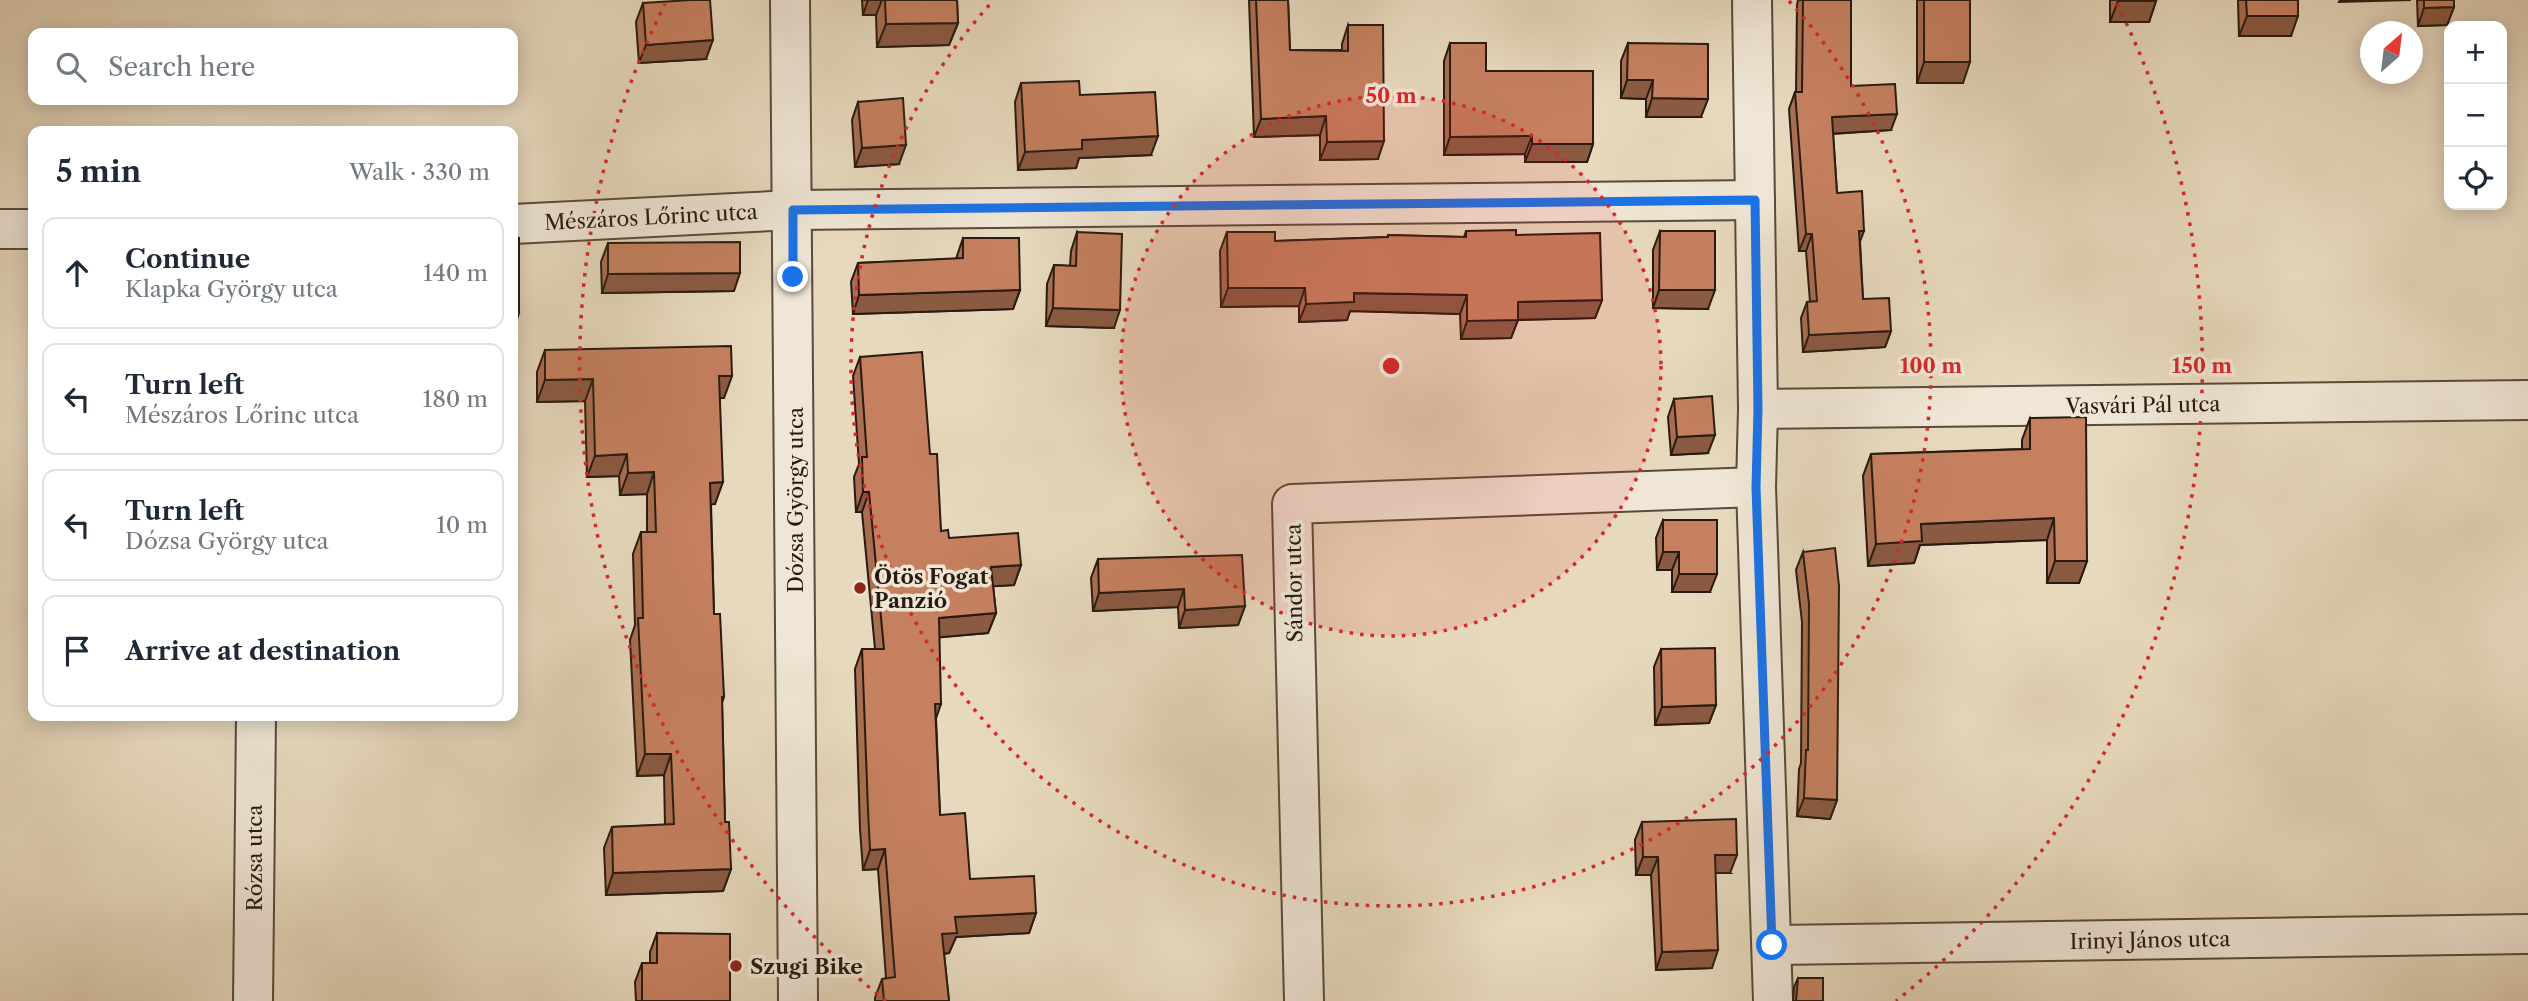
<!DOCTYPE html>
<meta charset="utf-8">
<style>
body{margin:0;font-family:"Libre Caslon Text",serif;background:#f2f2f3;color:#1f2937}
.controls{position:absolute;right:21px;top:21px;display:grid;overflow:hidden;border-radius:14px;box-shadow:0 4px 18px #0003}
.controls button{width:63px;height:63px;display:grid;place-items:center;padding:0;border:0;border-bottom:2px solid #e0e1e3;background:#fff;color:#1f2937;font:35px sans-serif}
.compass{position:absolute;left:2360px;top:21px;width:63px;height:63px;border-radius:50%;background:#fff;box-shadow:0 4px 18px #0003;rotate:28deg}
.stop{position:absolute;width:21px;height:21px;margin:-16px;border:5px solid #1a73e8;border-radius:50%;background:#fff}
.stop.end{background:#1a73e8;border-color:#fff;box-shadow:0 2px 7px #0008}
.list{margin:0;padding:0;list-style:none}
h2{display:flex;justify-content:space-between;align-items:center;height:91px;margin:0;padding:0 28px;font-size:30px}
h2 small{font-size:23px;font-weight:400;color:#747a83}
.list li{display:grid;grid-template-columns:46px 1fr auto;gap:21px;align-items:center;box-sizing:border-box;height:112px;margin:0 14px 14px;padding:0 14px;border:2px solid #e0e1e3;border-radius:14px}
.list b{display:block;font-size:26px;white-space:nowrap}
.list p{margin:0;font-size:23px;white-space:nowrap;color:#747a83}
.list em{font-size:23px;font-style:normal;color:#747a83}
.icon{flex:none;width:38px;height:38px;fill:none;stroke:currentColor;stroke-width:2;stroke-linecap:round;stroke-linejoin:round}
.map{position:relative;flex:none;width:2528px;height:1001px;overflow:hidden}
.search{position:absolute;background:#fff;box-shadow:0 4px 18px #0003;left:28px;top:28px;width:490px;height:77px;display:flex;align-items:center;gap:18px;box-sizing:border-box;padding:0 24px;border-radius:14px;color:#747a83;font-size:26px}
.panel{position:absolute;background:#fff;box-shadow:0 4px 18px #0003;left:28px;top:126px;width:490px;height:595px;border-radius:14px}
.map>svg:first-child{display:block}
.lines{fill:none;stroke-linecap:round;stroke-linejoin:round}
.minor-casing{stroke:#584a3c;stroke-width:42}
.minor{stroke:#efe6d5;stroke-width:38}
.wall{fill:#a96e52;stroke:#281a10;stroke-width:2}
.shaded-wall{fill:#8a5a42;stroke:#281a10;stroke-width:2}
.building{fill:#c5805f;stroke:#281a10;stroke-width:2}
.route{stroke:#1a73e8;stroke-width:9}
.ring{fill:none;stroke:#d62828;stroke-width:3.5;stroke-dasharray:3.5 7}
.poi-dot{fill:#8f2418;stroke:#efe6d5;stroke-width:2.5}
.labels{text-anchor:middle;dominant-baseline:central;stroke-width:7;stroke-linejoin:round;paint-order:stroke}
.street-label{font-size:21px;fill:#281a10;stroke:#efe6d5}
.poi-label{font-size:21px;font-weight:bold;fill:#281a10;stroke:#efe6d5;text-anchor:start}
.centre{fill:#d62828;stroke:#efe6d5;stroke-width:3.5}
.ring-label{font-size:21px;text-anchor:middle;font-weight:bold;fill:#d62828;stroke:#efe6d5;stroke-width:7;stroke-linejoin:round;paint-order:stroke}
</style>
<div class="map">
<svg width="2528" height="1001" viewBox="0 0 2528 1001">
<rect width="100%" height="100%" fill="#e7d9be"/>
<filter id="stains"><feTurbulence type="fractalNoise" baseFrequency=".00286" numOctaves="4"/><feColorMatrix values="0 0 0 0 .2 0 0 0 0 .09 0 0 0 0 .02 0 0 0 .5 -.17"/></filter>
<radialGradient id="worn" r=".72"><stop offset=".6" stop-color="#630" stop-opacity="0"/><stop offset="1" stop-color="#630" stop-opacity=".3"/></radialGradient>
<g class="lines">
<defs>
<g id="minor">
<path d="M 790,0 L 798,1001"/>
<path d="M 1752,0 L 1758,409 L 1756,487 L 1773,1001"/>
<path d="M 513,224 L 793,210 L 1755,200"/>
<path d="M 0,229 L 33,229"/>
<path d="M 1758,409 L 2528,400"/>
<path d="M 1772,945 L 2528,934"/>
<path d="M 253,1001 L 256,716"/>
<path d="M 1304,1001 L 1292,504 L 1756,487"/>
</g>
</defs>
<use href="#minor" class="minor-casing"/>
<use href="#minor" class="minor"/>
</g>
<g class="wall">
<path d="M 862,0 L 957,0 L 958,23 L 949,45 L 877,47 L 876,15 L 863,15 Z"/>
<path d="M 1249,0 L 1288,0 L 1290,50 L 1342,50 L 1342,44 L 1348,25 L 1378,159 L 1320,160 L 1320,135 L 1254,137 Z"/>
<path d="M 1798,0 L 1851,0 L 1851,86 L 1891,130 L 1833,134 L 1837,193 L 1860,241 L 1863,299 L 1891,331 L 1885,347 L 1803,352 L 1801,318 L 1807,302 L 1810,302 L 1806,251 L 1799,251 L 1789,109 L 1795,92 L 1796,92 L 1797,5 Z"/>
<path d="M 1917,0 L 1970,0 L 1963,83 L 1917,83 Z"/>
<path d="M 2110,0 L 2156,0 L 2156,1 L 2149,22 L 2110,22 Z"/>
<path d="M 2238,0 L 2298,0 L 2291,36 L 2239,36 Z"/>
<path d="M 2417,0 L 2454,0 L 2454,7 L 2447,25 L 2418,26 Z"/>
<path d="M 643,3 L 706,59 L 639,63 L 636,22 Z"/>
<path d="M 1450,43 L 1486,71 L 1593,144 L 1587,162 L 1525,162 L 1525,154 L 1444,155 L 1444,61 Z"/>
<path d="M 1628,43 L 1701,117 L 1646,117 L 1646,99 L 1621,98 L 1621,61 Z"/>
<path d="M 1021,83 L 1080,95 L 1151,155 L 1079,158 L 1076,168 L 1018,170 L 1015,102 Z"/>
<path d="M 858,102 L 899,164 L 855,167 L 852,120 Z"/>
<path d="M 1466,231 L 1516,235 L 1602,300 L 1595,318 L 1518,320 L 1511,338 L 1461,339 L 1460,314 L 1350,311 L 1347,320 L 1299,322 L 1299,306 L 1221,307 L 1220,251 L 1227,232 L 1275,241 L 1387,237 L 1388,235 L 1464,237 Z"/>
<path d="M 1660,231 L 1708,309 L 1653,308 L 1653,250 Z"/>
<path d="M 1077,232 L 1114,328 L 1046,326 L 1047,284 L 1054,265 L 1070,266 L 1071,251 Z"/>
<path d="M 963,238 L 1020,290 L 1013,309 L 853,314 L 851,282 L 858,263 L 956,259 Z"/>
<path d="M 608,243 L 734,291 L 602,293 L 601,262 Z"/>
<path d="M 545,350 L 724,398 L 720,398 L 715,504 L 711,504 L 714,614 L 724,697 L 722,703 L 725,822 L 731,869 L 723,891 L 606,895 L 604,848 L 612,827 L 665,825 L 664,775 L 637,776 L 630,640 L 635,625 L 633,554 L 641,532 L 647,532 L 647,494 L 620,495 L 619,476 L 587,477 L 585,401 L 537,402 L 537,372 Z"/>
<path d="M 860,357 L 930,454 L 941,531 L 949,538 L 1021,565 L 1014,585 L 993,586 L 996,613 L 988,633 L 939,637 L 936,718 L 940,815 L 970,879 L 1036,913 L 1029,933 L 956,937 L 949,953 L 944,954 L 949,1001 L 875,1001 L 875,998 L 882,979 L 886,978 L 878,869 L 863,870 L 860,829 L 855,669 L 862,649 L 875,649 L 862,512 L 856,512 L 854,477 L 859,464 L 853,376 Z"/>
<path d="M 1674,399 L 1708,453 L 1671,455 L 1668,417 Z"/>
<path d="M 2030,418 L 2087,561 L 2079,583 L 2047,583 L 2047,540 L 1920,545 L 1914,563 L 1868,566 L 1863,476 L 1871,454 L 2022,449 L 2022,440 Z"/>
<path d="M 1663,520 L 1710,592 L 1672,592 L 1672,570 L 1657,570 L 1656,538 Z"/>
<path d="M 1803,552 L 1837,800 L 1830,819 L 1797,816 L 1799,769 L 1801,763 L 1802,622 L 1796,570 Z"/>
<path d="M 1098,559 L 1245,606 L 1238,625 L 1179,628 L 1178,607 L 1093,611 L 1091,578 Z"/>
<path d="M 1661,649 L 1716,705 L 1709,723 L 1655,725 L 1654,667 Z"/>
<path d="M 1642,822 L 1730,873 L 1715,873 L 1712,968 L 1656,970 L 1651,875 L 1636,875 L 1635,840 Z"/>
<path d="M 657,933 L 730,1001 L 636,1001 L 635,982 L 642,963 L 650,963 L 650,952 Z"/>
<path d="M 1798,978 L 1823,1001 L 1793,1001 L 1794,987 Z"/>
</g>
<g class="shaded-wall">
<path d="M 868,0 L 882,0 L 876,15 L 863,15 Z"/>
<path d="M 2340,0 L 2411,0 L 2339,2 Z"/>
<path d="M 2118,1 L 2156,1 L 2149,22 L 2110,22 Z"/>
<path d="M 2454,7 L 2447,25 L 2418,26 L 2424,8 Z"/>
<path d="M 2247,16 L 2298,16 L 2291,36 L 2239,36 Z"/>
<path d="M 958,23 L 949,45 L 877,47 L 886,24 Z"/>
<path d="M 713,40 L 706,59 L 639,63 L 646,45 Z"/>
<path d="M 1924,62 L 1970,62 L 1963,83 L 1917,83 Z"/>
<path d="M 1627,80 L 1653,80 L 1646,99 L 1621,98 Z"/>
<path d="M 1652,98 L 1708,99 L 1701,117 L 1646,117 Z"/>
<path d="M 1897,114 L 1891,130 L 1826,134 L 1832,117 Z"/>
<path d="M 1326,116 L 1320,135 L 1254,137 L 1261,119 Z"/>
<path d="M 1158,136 L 1151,155 L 1079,158 L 1076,168 L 1018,170 L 1025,152 L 1082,140 Z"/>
<path d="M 1532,136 L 1525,154 L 1444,155 L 1450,137 Z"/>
<path d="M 1384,141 L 1378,159 L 1320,160 L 1327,142 Z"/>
<path d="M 1532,144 L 1593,144 L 1587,162 L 1525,162 Z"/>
<path d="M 906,145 L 899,164 L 855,167 L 862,148 Z"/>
<path d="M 1859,231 L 1864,231 L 1858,247 Z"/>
<path d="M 1806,234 L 1812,234 L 1806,251 L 1799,251 Z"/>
<path d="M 740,273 L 734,291 L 602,293 L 608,274 Z"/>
<path d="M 1228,288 L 1305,288 L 1299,306 L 1221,307 Z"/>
<path d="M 1020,290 L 1013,309 L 853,314 L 859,295 Z"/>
<path d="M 1659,290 L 1715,290 L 1708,309 L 1653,308 Z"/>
<path d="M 1354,293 L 1467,295 L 1460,314 L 1350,311 L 1347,320 L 1299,322 L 1306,304 Z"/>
<path d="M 1602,300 L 1595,318 L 1518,320 L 1511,338 L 1461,339 L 1467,321 L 1518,302 Z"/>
<path d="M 1053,308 L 1120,310 L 1114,328 L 1046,326 Z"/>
<path d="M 513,313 L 519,313 L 513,331 Z"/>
<path d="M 1891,331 L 1885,347 L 1803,352 L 1809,335 Z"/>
<path d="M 719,376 L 732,376 L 724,398 L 711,398 Z"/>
<path d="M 593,379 L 585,401 L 537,402 L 545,380 Z"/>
<path d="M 1715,435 L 1708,453 L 1671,455 L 1677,437 Z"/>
<path d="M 627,454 L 619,476 L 587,477 L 595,456 Z"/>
<path d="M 654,472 L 647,494 L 620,495 L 628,473 Z"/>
<path d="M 723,482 L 715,504 L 703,505 L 710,483 Z"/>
<path d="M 863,492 L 869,492 L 862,512 L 856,512 Z"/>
<path d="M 2054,518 L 2047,540 L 1920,545 L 1914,563 L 1868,566 L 1876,544 L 1921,524 Z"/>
<path d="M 1663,552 L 1679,552 L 1672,570 L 1657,570 Z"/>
<path d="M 2055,561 L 2087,561 L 2079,583 L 2047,583 Z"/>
<path d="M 1021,565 L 1014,585 L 984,587 L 991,567 Z"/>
<path d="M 1679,574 L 1717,574 L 1710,592 L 1672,592 Z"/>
<path d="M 1184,589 L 1178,607 L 1093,611 L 1099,593 Z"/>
<path d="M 1245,606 L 1238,625 L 1179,628 L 1185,610 Z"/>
<path d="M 996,613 L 988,633 L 932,638 L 939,618 Z"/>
<path d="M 935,704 L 941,704 L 934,724 Z"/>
<path d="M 1716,705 L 1709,723 L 1655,725 L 1662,707 Z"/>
<path d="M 645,754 L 671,754 L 664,775 L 637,776 Z"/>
<path d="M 1804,798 L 1837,800 L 1830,819 L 1797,816 Z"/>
<path d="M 885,849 L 878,869 L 863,870 L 870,850 Z"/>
<path d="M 1715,855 L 1737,855 L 1730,873 L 1708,873 Z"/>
<path d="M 1643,857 L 1658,857 L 1651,875 L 1636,875 Z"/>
<path d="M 731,869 L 723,891 L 606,895 L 613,873 Z"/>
<path d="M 1036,913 L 1029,933 L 956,937 L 949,953 L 935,954 L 942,934 L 955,917 Z"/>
<path d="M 1718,950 L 1712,968 L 1656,970 L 1662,952 Z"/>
</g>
<g class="building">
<path d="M 691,0 L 710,0 L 713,40 L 646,45 L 643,3 Z"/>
<path d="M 885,0 L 957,0 L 958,23 L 886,24 Z"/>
<path d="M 1256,0 L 1288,0 L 1290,50 L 1348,51 L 1348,25 L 1383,25 L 1384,141 L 1327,142 L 1326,116 L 1261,119 Z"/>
<path d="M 1803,0 L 1851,0 L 1851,86 L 1895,84 L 1897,114 L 1832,117 L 1837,193 L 1862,191 L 1864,231 L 1859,231 L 1863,299 L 1889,298 L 1891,331 L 1809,335 L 1807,302 L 1817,301 L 1812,234 L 1806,234 L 1795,92 L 1802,92 Z"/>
<rect x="1924" y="0" width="46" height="62"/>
<rect x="2118" y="0" width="38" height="1"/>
<path d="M 2246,0 L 2298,0 L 2298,16 L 2247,16 Z"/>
<path d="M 2424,0 L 2454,0 L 2454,7 L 2424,8 Z"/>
<path d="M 1450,43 L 1486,43 L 1486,71 L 1593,71 L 1593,144 L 1532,144 L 1532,136 L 1450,137 Z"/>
<path d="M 1628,43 L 1708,44 L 1708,99 L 1652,98 L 1653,80 L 1627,80 Z"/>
<path d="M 1079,81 L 1080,95 L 1155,92 L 1158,136 L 1082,140 L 1082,149 L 1025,152 L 1021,83 Z"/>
<path d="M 903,98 L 906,145 L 862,148 L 858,102 Z"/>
<path d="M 1516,230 L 1516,235 L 1600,233 L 1602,300 L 1518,302 L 1518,320 L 1467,321 L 1467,295 L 1354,293 L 1354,302 L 1306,304 L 1305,288 L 1228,288 L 1227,232 L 1275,232 L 1275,241 L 1388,237 L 1388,235 L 1466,237 L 1466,231 Z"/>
<path d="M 1660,231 L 1715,231 L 1715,290 L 1659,290 Z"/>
<path d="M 1077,232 L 1122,234 L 1120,310 L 1053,308 L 1054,265 L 1076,266 Z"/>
<path d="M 519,238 L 519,313 L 513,313 L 513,239 Z"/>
<path d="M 963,238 L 1019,238 L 1020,290 L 859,295 L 858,263 L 963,258 Z"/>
<path d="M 740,242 L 740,273 L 608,274 L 608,243 Z"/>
<path d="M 731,346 L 732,376 L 719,376 L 723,482 L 710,483 L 714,614 L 720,614 L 724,697 L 722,697 L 725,822 L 729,822 L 731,869 L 613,873 L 612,827 L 674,824 L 671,754 L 645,754 L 638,618 L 643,618 L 641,532 L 656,532 L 654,472 L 628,473 L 627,454 L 595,456 L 593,379 L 545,380 L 545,350 Z"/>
<path d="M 922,352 L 930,454 L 937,454 L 941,531 L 948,530 L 949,538 L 1018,533 L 1021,565 L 991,567 L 996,613 L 939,618 L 941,704 L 935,704 L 940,815 L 965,813 L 970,879 L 1034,876 L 1036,913 L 955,917 L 957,933 L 942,934 L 949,1001 L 884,1001 L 882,979 L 895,977 L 885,849 L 870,850 L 868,810 L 862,649 L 884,649 L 869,492 L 863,492 L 862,457 L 867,457 L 860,357 Z"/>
<path d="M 1712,396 L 1715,435 L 1677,437 L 1674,399 Z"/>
<path d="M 2086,417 L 2087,561 L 2055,561 L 2054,518 L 1921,524 L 1922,541 L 1876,544 L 1871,454 L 2030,449 L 2030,418 Z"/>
<path d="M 1663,520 L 1717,520 L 1717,574 L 1679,574 L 1679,552 L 1663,552 Z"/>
<path d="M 1835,548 L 1839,586 L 1837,800 L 1804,798 L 1806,750 L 1808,750 L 1809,604 L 1803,552 Z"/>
<path d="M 1242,555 L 1245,606 L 1185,610 L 1184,589 L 1099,593 L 1098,559 Z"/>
<path d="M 1715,648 L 1716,705 L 1662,707 L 1661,649 Z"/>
<path d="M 1736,819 L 1737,855 L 1715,855 L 1718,950 L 1662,952 L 1658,857 L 1643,857 L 1642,822 Z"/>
<path d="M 657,933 L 730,934 L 730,1001 L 642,1001 L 642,963 L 657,963 Z"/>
<path d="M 1798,978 L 1823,978 L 1823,1001 L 1796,1001 Z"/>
</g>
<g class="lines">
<path class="route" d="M 793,277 L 793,210 L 1755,200 L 1758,409 L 1756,487 L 1772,945"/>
</g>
<circle cx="1391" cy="366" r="270" fill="#d62828" fill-opacity=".12"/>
<g class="ring">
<circle cx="1391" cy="366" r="270"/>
<path d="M1789 1A540 540 0 1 1 993 1"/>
<path d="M886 1001A811 811 0 0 1 665 4M2117 4A811 811 0 0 1 1896 1001"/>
</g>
<g class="poi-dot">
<circle cx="860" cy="588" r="7"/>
<circle cx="736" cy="966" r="7"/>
</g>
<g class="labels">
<g class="street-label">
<text transform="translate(651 217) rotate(-3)">Mészáros Lőrinc utca</text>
<text transform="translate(2143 405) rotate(-1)">Vasvári Pál utca</text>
<text transform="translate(795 500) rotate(-90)">Dózsa György utca</text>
<text transform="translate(1294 583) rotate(-91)">Sándor utca</text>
<text transform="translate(254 858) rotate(-90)">Rózsa utca</text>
<text transform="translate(2150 940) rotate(-1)">Irinyi János utca</text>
</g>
<g class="poi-label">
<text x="874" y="576">Ötös Fogat<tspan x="874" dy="24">Panzió</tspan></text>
<text x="750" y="966">Szugi Bike</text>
</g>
</g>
<circle cx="1391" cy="366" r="10" class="centre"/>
<g class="ring-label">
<text x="1391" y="103">50 m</text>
<text x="1931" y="373">100 m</text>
<text x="2202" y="373">150 m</text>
</g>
<rect width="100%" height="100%" filter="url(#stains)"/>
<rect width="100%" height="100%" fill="url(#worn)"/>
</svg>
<div class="controls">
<button>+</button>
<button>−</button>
<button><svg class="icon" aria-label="locate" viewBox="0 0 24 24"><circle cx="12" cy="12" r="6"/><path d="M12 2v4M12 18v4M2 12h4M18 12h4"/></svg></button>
</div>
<svg class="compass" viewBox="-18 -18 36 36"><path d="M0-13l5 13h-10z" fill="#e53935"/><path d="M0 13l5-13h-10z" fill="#747a83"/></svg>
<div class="stop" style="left:1772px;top:945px"></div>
<div class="stop end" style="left:793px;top:277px"></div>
<div class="search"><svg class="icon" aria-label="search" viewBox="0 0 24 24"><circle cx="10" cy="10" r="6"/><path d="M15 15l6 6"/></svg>Search here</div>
<section class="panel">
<h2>5 min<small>Walk · 330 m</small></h2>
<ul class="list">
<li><svg class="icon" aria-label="ahead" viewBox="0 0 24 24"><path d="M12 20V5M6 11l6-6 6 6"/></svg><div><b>Continue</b><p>Klapka György utca</p></div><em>140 m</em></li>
<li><svg class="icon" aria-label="left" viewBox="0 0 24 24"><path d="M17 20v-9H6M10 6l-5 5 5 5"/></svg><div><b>Turn left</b><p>Mészáros Lőrinc utca</p></div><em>180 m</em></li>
<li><svg class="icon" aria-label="left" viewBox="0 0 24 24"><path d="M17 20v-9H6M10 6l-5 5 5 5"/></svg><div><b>Turn left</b><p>Dózsa György utca</p></div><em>10 m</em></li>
<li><svg class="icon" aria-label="arrive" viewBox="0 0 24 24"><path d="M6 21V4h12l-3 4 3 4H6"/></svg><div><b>Arrive at destination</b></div></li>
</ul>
</section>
</div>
